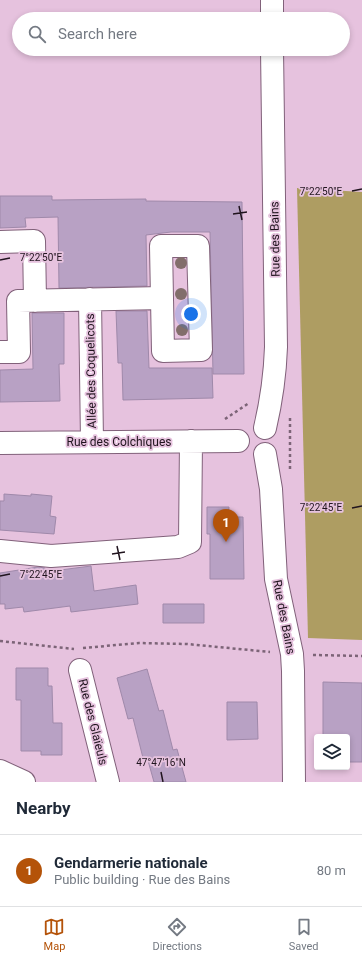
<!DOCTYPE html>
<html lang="en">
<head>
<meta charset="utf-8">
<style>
	:root { --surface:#fff; --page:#f6f6f7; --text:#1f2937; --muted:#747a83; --line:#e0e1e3; --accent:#b45309 }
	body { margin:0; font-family:Roboto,sans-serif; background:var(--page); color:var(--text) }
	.controls { position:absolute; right:12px; bottom:12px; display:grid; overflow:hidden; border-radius:4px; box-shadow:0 2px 6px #0003 }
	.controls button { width:36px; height:36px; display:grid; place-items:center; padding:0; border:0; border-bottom:1px solid var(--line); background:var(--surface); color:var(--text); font:20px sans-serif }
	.you { position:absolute; left:191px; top:314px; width:14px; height:14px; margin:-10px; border:3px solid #fff; border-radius:50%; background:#1a73e8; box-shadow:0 0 0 6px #1a73e833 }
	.badge { display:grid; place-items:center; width:26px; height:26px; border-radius:50%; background:var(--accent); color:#fff; font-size:13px; font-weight:700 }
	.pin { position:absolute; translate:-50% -33px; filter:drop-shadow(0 1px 2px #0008) }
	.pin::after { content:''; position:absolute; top:21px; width:14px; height:12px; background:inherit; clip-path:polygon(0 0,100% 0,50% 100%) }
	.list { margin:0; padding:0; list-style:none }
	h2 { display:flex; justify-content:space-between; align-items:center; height:52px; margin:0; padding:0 16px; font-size:17px }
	h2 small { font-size:13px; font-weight:400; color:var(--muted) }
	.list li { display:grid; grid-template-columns:26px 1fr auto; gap:12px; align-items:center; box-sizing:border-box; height:72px; padding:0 16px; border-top:1px solid var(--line) }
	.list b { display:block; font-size:15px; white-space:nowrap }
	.list p { margin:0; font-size:13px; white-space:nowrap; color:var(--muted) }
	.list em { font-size:13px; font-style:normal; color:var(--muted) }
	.icon { flex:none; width:22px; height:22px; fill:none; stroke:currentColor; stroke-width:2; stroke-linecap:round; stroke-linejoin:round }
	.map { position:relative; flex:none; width:362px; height:782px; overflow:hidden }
	.search { position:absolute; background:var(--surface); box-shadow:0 2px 6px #0003; left:12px; right:12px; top:12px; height:44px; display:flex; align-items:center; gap:10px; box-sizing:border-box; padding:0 14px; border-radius:22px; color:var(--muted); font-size:15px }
	.sheet { height:124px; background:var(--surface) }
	nav { display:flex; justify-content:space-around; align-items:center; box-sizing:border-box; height:56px; border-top:1px solid var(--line); background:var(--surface); font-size:11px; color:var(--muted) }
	nav a { display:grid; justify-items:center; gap:2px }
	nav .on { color:var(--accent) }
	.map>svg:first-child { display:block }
</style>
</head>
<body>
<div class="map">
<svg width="362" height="782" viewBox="0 0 362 782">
	<rect width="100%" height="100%" fill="#e6c2de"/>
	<path fill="#ae9d62" d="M297,188l65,4v448l-54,-2z"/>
	<path fill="#b8a1c4" stroke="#9f89aa" d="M0,196h52v4l94,-1v2l96,1 2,172h-31l-3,-142h-39l-25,3 1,51 -88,2 -1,-71 -33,1 1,9 -26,1z
		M116,311h31l2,57h63l1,30 -90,2 -1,-37h-4z
		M32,313h32v51h-5l1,37 -60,1v-32l33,-1z
		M4,494l27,2v-2l21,2 -2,20 6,1 -2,17 -54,-4v-29h4z
		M207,507h22l-1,10h15l1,62h-34v-45h-3z
		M91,566l3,25 42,-6 2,19 -67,8 -1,-6 -46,6 -1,-5 -18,2v-5h-5v-31l38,-6 7,1v4z
		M163,604h41v19h-41z
		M16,668h32v18h4l1,37h9v32h-21v-4h-20v-51h-5z
		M147,669l12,42 4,-1 10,40 4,-1 9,33h-32l-7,-25 -4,1 -10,-40 -5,1 -11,-41z
		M323,682l39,1v79h-15v-25h-24z
		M227,702h30l1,37 -31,1z"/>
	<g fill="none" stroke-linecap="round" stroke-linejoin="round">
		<defs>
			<path id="minor" d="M272,0v19
				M0,242l34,-1 1,60
				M161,246h37l3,104 -38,1z
				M90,299l2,143
				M0,352h19l-1,-51 144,-3
				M265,428c7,-30 10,-51 11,-81l-4,-298
				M0,443l238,-2
				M265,454l6,35 5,90 16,75 1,17 1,111
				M0,551l51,5 127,-9 12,-5 1,-101
				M80,670l28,112
				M0,771l24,11"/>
		</defs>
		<use href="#minor" stroke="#81617a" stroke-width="24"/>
		<path stroke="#7c6477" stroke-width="2.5" stroke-dasharray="3 3" stroke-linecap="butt" d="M290,418v51
			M225,419l24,-16
			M0,641l74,8
			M83,648l56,-5 48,1 83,8
			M313,655l49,1"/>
		<use href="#minor" stroke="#fff" stroke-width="22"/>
	</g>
	<g fill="#826e6b">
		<circle cx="181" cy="263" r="6"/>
		<circle cx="181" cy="294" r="6"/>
		<circle cx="182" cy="330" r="6"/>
	</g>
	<path fill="none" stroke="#20141e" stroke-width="1.5" d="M352,191l10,-2M239,206l3,14M233,214l14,-2M0,260l10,-2M352,508l10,-2M117,546l3,14M112,554l13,-2M0,576l10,-2M161,772l2,10"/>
	<g text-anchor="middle" stroke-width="3.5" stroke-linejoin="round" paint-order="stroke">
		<g font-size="12" fill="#20141e" stroke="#e6c2de">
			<text transform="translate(275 239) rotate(-91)" y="4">Rue des Bains</text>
			<text transform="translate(91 371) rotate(-91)" y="4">Allée des Coquelicots</text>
			<text x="119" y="446">Rue des Colchiques</text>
			<text transform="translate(284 617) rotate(79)" y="4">Rue des Bains</text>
			<text transform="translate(93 722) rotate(76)" y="4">Rue des Glaïeuls</text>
		</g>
	</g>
	<g font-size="10" text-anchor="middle" fill="#20141e" stroke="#e6c2de" stroke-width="3.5" stroke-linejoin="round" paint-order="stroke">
		<text x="321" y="195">7°22'50"E</text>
		<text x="41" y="261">7°22'50"E</text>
		<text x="321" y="511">7°22'45"E</text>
		<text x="41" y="578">7°22'45"E</text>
		<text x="161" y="766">47°47'16"N</text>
	</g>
</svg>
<div class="controls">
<button><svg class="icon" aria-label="layers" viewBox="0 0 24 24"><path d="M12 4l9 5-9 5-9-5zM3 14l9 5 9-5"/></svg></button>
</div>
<div class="you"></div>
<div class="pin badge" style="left:226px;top:542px">1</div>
<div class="search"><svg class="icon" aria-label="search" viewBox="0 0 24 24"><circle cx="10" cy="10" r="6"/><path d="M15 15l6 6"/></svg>Search here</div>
</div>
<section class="sheet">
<h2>Nearby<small></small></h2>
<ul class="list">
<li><span class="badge">1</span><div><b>Gendarmerie nationale</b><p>Public building · Rue des Bains</p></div><em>80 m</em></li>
</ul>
</section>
<nav>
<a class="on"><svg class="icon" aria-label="map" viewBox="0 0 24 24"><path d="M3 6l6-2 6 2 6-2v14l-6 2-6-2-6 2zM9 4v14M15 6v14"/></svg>Map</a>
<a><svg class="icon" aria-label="directions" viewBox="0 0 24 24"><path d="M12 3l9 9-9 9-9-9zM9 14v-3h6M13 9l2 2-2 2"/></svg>Directions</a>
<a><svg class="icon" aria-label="saved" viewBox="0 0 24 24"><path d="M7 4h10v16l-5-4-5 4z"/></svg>Saved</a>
</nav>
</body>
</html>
